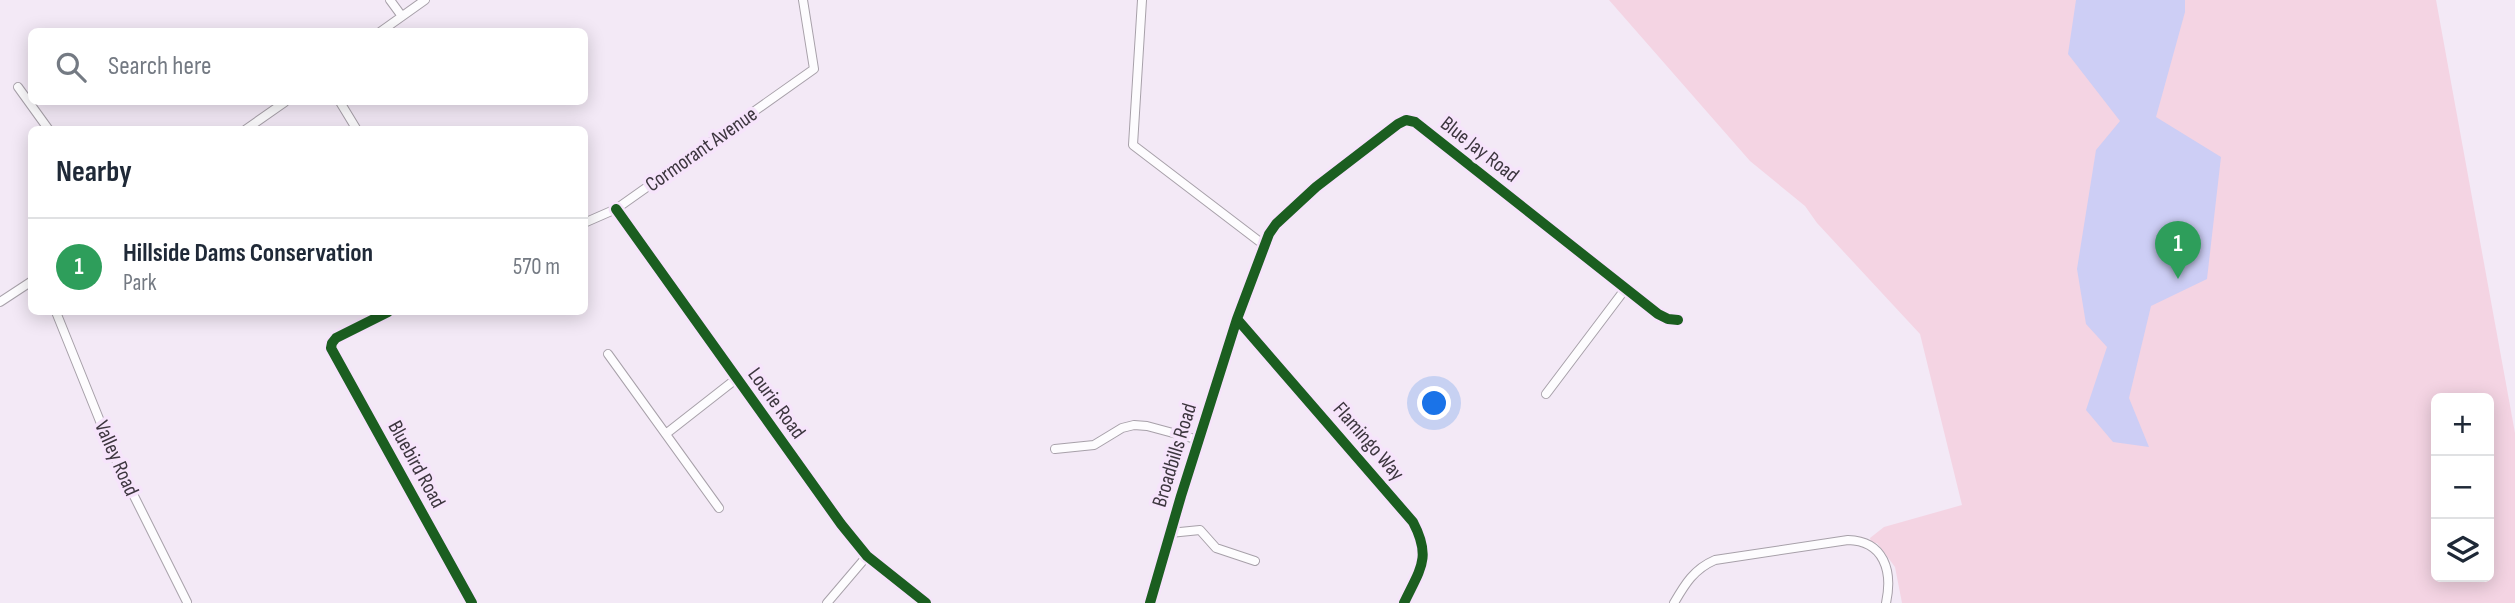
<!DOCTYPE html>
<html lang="en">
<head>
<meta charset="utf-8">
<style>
	:root { --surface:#fff; --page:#f2f2f3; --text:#1f2937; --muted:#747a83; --line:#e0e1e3; --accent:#7d757f }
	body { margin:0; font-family:"Sofia Sans Condensed",sans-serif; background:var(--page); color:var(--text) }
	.controls { position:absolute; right:21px; bottom:21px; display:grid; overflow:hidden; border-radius:10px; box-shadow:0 4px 18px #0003 }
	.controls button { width:63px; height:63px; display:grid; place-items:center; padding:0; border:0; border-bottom:2px solid var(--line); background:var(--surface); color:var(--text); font:35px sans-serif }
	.you { position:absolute; left:1435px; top:404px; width:24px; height:24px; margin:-18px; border:5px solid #fff; border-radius:50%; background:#1a73e8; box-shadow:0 0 0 10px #1a73e833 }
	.badge { display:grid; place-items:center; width:46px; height:46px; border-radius:50%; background:var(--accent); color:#fff; font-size:23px; font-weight:700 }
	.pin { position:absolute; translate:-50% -58px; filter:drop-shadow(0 2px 4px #0008) }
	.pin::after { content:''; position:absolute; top:37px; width:24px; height:21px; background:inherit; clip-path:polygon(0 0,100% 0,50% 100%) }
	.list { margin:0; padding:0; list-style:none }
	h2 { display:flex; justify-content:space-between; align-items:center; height:91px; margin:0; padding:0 28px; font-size:30px }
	h2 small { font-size:23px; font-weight:400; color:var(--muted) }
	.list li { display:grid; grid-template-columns:46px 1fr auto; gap:21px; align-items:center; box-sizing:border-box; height:98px; padding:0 28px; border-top:2px solid var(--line) }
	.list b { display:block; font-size:26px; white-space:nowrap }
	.list p { margin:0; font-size:23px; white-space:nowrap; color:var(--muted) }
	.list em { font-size:23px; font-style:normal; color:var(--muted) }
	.icon { flex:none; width:38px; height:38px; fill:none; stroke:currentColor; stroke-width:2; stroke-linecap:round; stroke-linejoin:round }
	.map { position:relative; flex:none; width:2515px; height:603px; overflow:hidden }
	.search { position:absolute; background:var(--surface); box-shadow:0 4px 18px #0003; left:28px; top:28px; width:560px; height:77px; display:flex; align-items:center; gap:18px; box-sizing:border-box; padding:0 24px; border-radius:10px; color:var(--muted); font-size:26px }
	.panel { position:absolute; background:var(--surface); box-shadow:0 4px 18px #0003; left:28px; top:126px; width:560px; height:189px; border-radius:10px }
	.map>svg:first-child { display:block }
</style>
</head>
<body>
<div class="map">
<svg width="2515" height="603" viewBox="0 0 2515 603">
	<rect width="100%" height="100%" fill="#f3e9f6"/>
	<path fill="#f4d4e3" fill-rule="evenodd" d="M1609,0h827l79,433v170h-613l-7,-36 -18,-24h-6l-1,-5 14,-11 78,-22 -42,-171 -103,-111 -12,-17 -55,-45zM2436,398h53v179h-53z"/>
	<path fill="#cdcef5" d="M2076,0h109v12l-29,105 65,40 -14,122 -56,27 -22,92 20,49 -36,-5 -27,-32 21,-63 -21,-23 -9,-55 19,-119 24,-29 -52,-67z"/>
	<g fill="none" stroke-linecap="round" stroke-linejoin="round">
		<defs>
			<path id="minor" d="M390,0l11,15
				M1142,0l-9,145 131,100
				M380,32l45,-32
				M18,87l31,43
				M340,102l17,28
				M245,130l40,-28
				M616,209l225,315 26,32 59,47
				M584,223l32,-14 198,-140 -11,-69
				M0,302l32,-21
				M56,312l58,144 73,146
				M388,312l-52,26 -4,5 -1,5 141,255
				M1237,319l176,203c19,36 7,47 -9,81
				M608,354l111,154
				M1546,394l80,-106
				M667,433l69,-54
				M1055,449l39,-4 28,-17 12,-3 13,1 52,14
				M1170,533l30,-3 16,18 39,13
				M827,603l40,-47
				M1150,603l31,-107 56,-177 32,-85 7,-10 40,-37 82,-63 8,-4 9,2 243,192 10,5 10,1
				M1674,603c11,-19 20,-34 41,-43l133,-20c36,1 45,31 38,63"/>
		</defs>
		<use href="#minor" stroke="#a7a0a9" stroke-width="10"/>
		<use href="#minor" stroke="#fdfcfe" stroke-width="8"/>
		<defs>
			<path id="cycleway" d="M616,209l225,315 26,32 59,47
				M388,312l-52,26 -4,5 -1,5 141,255
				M1237,319l176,203c19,36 7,47 -9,81
				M1150,603l31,-107 56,-177 32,-85 7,-10 40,-37 82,-63 8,-4 9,2 243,192 10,5 10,1"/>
		</defs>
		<use href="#cycleway" stroke="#f6e4fb" stroke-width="15"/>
		<use href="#cycleway" stroke="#1b5e20" stroke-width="10"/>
	</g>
	<g text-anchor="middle" stroke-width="7" stroke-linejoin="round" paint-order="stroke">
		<g font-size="21" fill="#3d363f" stroke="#f6e4fb">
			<text transform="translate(701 149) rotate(-35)" y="7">Cormorant Avenue</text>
			<text transform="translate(1480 149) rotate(38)" y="7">Blue Jay Road</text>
			<text transform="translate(777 403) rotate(54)" y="7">Lourie Road</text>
			<text transform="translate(1369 441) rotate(49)" y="7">Flamingo Way</text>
			<text transform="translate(1174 455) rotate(-73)" y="7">Broadbills Road</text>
			<text transform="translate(117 458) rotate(66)" y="7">Valley Road</text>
			<text transform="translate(417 464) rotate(61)" y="7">Bluebird Road</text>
		</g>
	</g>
</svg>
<div class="controls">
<button>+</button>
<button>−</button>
<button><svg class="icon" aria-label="layers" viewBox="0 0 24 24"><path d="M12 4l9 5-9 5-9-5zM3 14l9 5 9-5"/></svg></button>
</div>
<div class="you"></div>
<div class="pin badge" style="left:2178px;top:279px;background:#2e9e5b">1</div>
<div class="search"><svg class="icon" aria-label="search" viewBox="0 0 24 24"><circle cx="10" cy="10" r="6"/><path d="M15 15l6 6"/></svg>Search here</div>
<section class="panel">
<h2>Nearby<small></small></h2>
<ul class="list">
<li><span class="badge" style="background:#2e9e5b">1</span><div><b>Hillside Dams Conservation</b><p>Park</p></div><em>570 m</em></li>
</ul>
</section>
</div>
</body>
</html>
